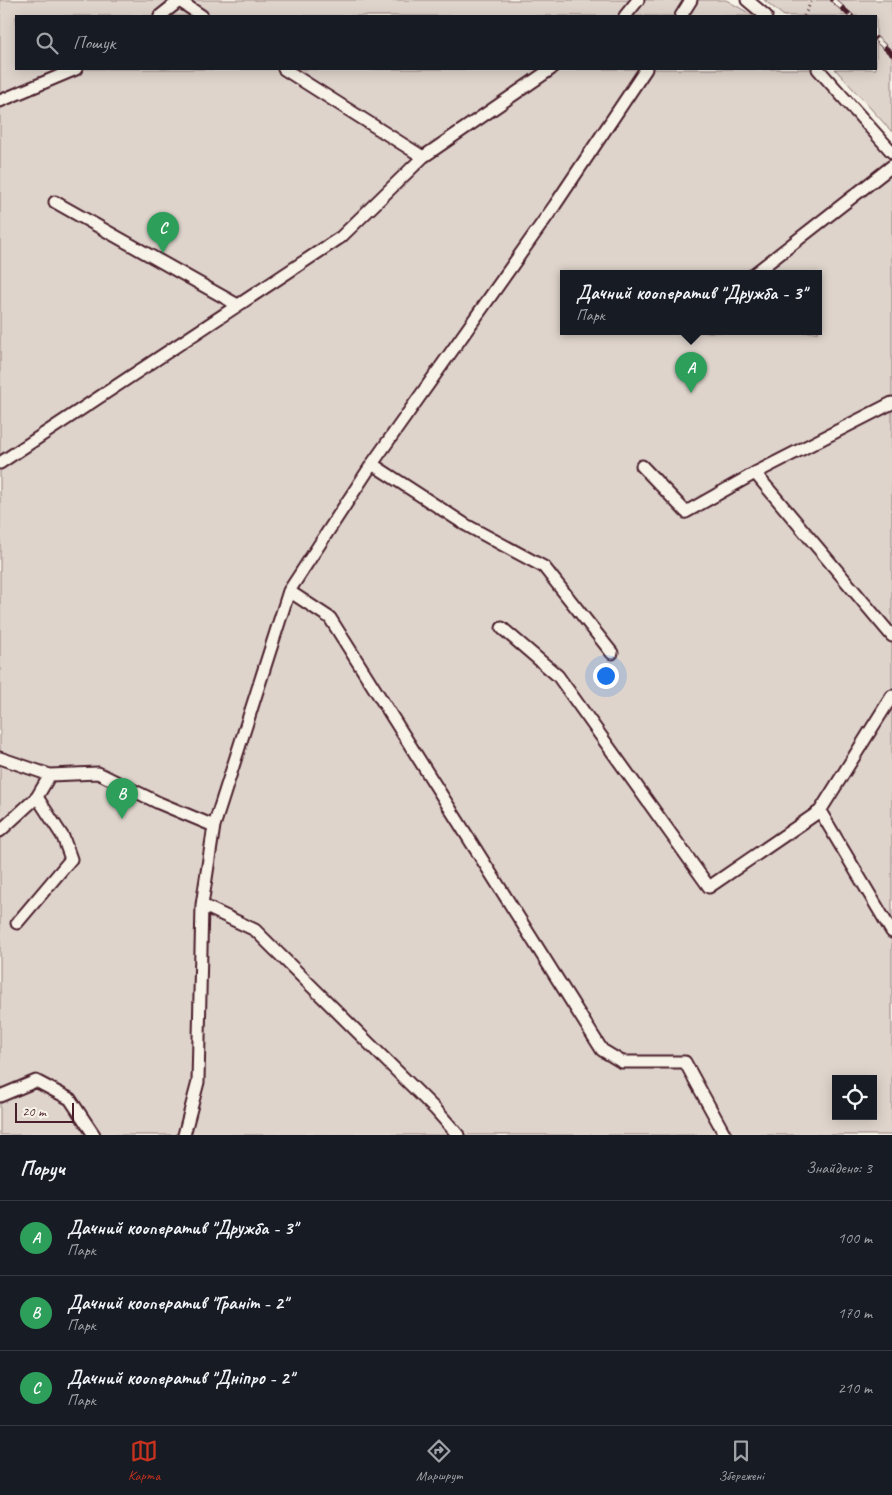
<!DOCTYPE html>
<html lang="uk">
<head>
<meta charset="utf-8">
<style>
	:root { --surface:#171b24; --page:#242831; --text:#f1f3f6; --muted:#9ea1a6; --line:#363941; --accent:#c8321e }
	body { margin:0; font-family:Caveat,sans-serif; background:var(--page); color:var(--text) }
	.controls { position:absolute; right:15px; bottom:15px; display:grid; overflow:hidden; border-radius:0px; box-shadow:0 2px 12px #0003 }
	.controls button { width:45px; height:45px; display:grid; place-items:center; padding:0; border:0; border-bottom:1px solid var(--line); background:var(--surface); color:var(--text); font:25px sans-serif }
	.scale { position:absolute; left:15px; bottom:12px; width:59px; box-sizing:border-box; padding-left:5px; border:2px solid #4a1f2b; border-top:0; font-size:14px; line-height:18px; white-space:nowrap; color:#4a1f2b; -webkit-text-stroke:4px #f7f3e8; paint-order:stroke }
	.you { position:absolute; left:605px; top:675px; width:18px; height:18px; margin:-12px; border:4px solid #fff; border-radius:50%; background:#1a73e8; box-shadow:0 0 0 8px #1a73e833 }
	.badge { display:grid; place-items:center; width:32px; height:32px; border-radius:50%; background:var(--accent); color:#fff; font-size:16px; font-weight:700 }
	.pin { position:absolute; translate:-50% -41px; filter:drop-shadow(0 1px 2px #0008) }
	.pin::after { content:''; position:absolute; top:26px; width:18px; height:15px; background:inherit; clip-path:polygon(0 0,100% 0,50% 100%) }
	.popup { position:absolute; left:560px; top:270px; width:262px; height:65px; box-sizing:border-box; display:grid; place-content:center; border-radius:0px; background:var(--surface); filter:drop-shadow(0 1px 4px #0005); font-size:16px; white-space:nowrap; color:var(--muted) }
	.popup b { font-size:19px; color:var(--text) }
	.popup::after { content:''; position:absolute; left:50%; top:100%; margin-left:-10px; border:10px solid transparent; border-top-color:var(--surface) }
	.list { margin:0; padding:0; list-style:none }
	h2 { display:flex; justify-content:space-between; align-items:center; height:65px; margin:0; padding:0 20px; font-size:21px }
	h2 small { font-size:16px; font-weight:400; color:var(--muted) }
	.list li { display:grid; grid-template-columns:32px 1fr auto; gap:15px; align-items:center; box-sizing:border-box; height:75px; padding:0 20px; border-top:1px solid var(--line) }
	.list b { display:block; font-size:19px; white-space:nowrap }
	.list p { margin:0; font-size:16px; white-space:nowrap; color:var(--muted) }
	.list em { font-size:16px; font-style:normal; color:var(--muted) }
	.icon { flex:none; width:28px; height:28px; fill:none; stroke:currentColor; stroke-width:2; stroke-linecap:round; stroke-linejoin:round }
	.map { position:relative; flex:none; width:892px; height:1135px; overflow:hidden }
	.search { position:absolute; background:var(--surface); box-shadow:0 2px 12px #0003; left:15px; right:15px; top:15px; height:55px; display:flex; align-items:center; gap:12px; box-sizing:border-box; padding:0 18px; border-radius:0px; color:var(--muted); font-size:19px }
	.sheet { height:290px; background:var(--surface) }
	nav { display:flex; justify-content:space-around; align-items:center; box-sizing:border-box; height:70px; border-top:1px solid var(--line); background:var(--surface); font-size:14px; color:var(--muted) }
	nav a { display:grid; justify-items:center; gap:2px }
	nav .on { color:var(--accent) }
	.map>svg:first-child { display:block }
</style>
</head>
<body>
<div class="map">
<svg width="892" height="1135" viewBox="0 0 892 1135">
	<rect width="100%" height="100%" fill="#f7f3e8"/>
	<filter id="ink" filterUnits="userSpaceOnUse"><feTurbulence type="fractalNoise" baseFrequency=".02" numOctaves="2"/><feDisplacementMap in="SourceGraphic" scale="10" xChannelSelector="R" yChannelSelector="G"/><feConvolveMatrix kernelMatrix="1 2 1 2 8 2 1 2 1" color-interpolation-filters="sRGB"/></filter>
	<g filter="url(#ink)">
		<path fill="#ded4cc" stroke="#947a7c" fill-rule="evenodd" d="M0,0h726l28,16h-738v53h802l74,83v983h-892zM564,274h254v58h-254zM836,1079h37v37h-37z
			M764,0h128v132l-57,-63h41v-53h-92z"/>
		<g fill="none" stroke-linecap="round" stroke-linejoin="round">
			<defs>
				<path id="lane" d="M178,0l24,16
					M747,0l19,16
					M160,16l19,-15
					M625,16l13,-16
					M681,16l10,-16
					M284,69l139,88 128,-88
					M818,69l74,83
					M0,101l76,-32
					M55,202l181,102
					M754,274l138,-108
					M0,463l341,-226 82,-80
					M372,464l94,61 78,42 68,86
					M642,466l44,46 69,-39 137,-70
					M755,473l137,163
					M289,591l41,27 272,432 20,12h63l40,73
					M502,628l56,48 151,211 111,-76
					M892,696l-72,115 72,121
					M0,758l50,17 48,-2 61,30 55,23
					M0,831l37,-34 13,-22
					M202,905l53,25 181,180 22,25
					M17,923l54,-64 -8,-22 -26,-40
					M0,1096l36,-15 34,18 24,36
					M184,1135l14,-53 4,-177 12,-79 75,-235 83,-127 183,-259 91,-136"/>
			</defs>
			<use href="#lane" stroke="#4a1f2b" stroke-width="15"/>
			<path stroke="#4a1f2b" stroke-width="3" stroke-dasharray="1 4" stroke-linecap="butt" d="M804,16l8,-16"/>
			<use href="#lane" stroke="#f7f3e8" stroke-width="11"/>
			<defs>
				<path id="rail" d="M833,0l18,16
					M876,39l16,15"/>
			</defs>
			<use href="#rail" stroke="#4a1f2b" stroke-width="5.5"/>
			<use href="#rail" stroke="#f7f3e8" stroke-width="4" stroke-dasharray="11" stroke-linecap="butt"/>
		</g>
	</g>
</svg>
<div class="controls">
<button><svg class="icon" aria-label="locate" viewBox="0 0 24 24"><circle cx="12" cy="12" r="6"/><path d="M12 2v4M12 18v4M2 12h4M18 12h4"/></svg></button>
</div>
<div class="scale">20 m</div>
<div class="you"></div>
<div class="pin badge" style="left:691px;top:393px;background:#2e9e5b">A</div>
<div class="popup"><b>Дачний кооператив &quot;Дружба - 3&quot;</b>Парк</div>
<div class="pin badge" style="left:122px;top:819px;background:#2e9e5b">B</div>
<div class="pin badge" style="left:163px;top:253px;background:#2e9e5b">C</div>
<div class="search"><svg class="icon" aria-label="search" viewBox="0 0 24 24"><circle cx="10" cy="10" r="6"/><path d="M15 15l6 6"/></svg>Пошук</div>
</div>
<section class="sheet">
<h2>Поруч<small>Знайдено: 3</small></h2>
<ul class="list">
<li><span class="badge" style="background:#2e9e5b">A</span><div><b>Дачний кооператив &quot;Дружба - 3&quot;</b><p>Парк</p></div><em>100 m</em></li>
<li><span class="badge" style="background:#2e9e5b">B</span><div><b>Дачний кооператив &quot;Граніт - 2&quot;</b><p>Парк</p></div><em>170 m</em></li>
<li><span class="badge" style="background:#2e9e5b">C</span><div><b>Дачний кооператив &quot;Дніпро - 2&quot;</b><p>Парк</p></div><em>210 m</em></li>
</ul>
</section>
<nav>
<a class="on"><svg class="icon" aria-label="map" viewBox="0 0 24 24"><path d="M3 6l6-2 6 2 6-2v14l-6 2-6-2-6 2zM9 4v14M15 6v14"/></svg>Карта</a>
<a><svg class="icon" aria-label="directions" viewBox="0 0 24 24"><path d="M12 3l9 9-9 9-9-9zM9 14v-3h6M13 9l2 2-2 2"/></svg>Маршрут</a>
<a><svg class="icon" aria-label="saved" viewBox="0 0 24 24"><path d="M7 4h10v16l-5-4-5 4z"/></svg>Збережені</a>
</nav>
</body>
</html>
